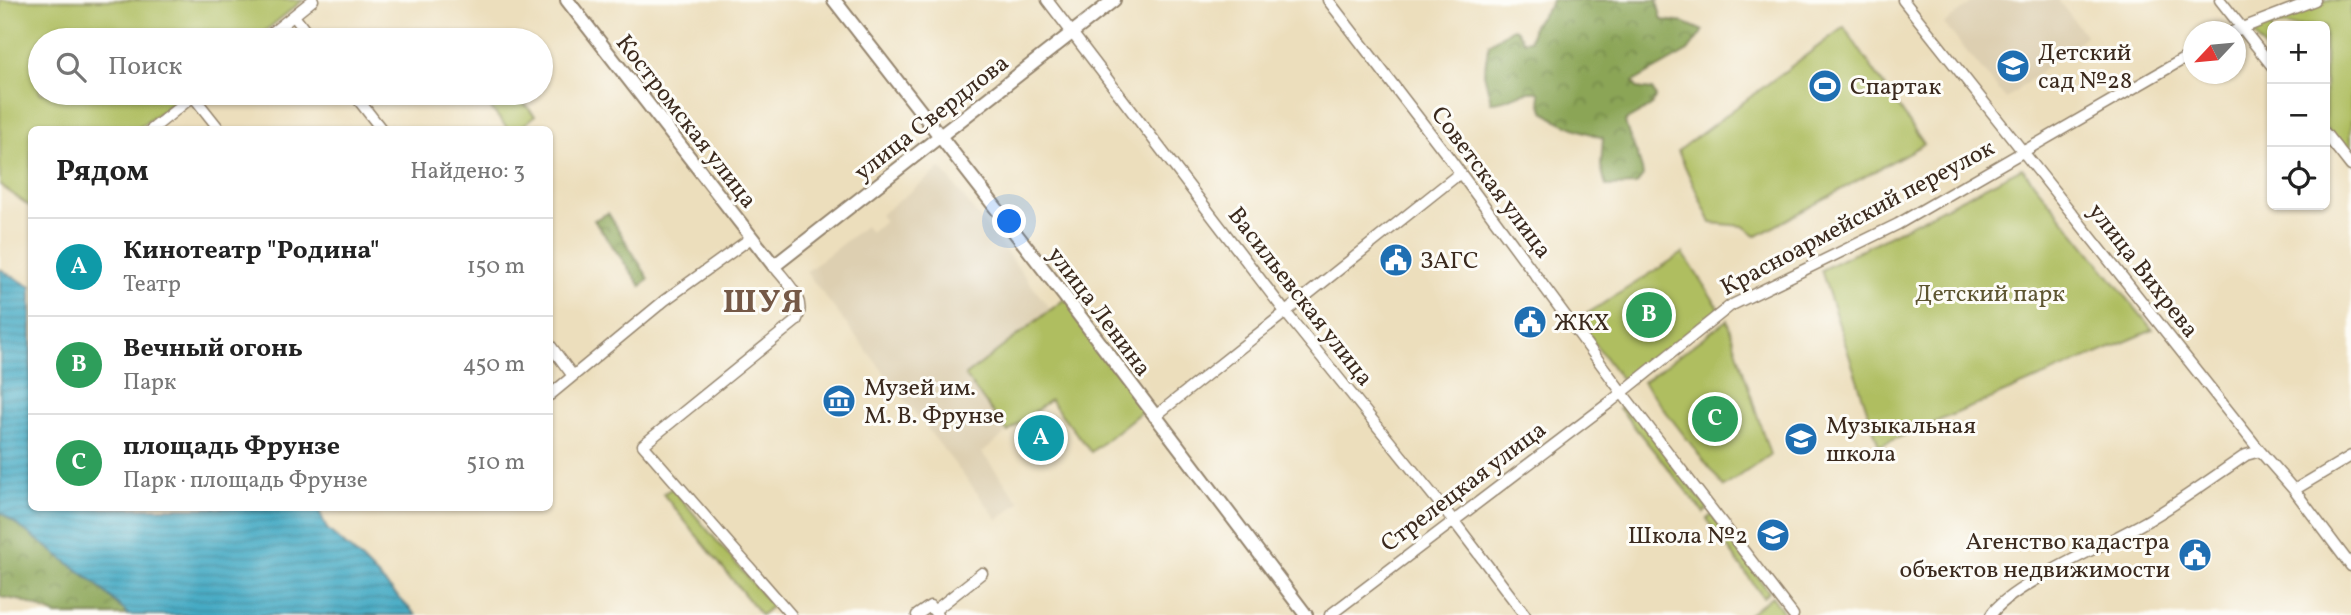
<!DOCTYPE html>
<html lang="ru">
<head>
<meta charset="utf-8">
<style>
	:root { --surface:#fff; --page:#f2f2f2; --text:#222; --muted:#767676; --line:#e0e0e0; --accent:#1f6fb2 }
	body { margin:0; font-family:Vollkorn,serif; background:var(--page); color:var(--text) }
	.controls { position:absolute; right:21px; top:21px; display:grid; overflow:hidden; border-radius:10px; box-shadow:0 2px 5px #0004 }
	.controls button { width:63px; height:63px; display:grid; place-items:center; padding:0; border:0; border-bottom:2px solid var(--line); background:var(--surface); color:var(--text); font:35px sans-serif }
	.compass { position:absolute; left:2183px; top:21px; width:63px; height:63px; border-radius:50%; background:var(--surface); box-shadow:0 2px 5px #0004; rotate:244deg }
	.you { position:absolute; left:1010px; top:222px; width:24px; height:24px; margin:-18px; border:5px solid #fff; border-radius:50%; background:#1a73e8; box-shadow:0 0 0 10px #1a73e833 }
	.badge { display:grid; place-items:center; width:46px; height:46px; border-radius:50%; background:var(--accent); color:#fff; font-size:23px; font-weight:700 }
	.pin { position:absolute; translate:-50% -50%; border:4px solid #fff; box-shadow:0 2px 7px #0006 }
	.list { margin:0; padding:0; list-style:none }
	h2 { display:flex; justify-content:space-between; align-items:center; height:91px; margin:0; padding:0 28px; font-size:30px }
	h2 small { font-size:23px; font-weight:400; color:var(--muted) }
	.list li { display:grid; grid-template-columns:46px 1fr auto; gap:21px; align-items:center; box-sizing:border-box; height:98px; padding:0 28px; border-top:2px solid var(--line) }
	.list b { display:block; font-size:26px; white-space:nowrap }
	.list p { margin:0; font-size:23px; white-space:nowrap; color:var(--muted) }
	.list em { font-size:23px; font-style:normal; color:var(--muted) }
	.icon { flex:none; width:38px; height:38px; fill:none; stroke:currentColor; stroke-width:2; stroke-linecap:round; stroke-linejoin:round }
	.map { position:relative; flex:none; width:2351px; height:615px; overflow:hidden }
	.search { position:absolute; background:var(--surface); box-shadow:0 2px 5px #0004; left:28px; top:28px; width:525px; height:77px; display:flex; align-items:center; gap:18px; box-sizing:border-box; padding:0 24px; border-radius:38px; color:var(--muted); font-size:26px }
	.panel { position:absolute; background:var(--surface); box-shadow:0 2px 5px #0004; left:28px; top:126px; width:525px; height:385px; border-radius:10px }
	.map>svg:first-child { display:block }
</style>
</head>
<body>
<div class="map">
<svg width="2351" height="615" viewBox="0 0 2351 615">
	<defs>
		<pattern id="forest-crowns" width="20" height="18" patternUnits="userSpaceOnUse" patternTransform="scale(1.75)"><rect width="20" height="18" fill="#8ba557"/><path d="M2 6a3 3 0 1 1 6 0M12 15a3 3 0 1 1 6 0" fill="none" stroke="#738747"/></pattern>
		<pattern id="water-rules" width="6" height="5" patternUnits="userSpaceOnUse" patternTransform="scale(1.75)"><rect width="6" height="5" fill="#45aac4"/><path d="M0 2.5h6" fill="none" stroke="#3b8b9f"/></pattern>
	</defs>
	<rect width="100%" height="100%" fill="#fdfcf7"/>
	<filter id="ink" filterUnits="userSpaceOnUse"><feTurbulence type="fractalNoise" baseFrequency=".0143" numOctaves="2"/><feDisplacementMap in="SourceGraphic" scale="14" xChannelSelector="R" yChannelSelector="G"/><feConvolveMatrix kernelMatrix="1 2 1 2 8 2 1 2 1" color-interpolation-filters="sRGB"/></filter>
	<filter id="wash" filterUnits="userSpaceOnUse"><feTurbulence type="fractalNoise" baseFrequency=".00686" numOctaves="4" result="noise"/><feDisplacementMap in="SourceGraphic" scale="28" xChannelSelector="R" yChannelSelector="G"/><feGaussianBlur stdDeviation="1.57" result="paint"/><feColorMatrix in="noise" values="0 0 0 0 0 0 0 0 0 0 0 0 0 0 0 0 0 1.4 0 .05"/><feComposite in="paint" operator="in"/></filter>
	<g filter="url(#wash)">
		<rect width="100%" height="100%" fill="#ecdebc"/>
		<path fill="#ddcfb1" d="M1975,0h83l28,36 -80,63 -62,-75z
			M941,168l110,142 -86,66 43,56 -26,21 38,49 -22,18 -192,-248 59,-46 6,6 14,-11 -5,-6z"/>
		<path fill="#afbe61" stroke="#757440" stroke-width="2" d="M0,0h303l-49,40h-214v53h147l-50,36 -105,1 -1,77 -31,-22z
			M2327,0h24v161l-26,-34v-101h-53v33l-24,-33z
			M1844,27l80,117 -167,92 -14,-10 -32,-3 -33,-72z
			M478,93h37l20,23 -16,13h-11z
			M2022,168l131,162 -274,116 -58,-176z
			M1683,253l37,57 -94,75 -49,-65z
			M1066,298l81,109 -56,45 -41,-52 -42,32 -43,-56z
			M1727,320l43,135 -46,32 -81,-105z
			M1627,404l81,105 -4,4 -85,-105z
			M672,488l100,118 -11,9 -98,-121z
			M1712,515l57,77 -6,5 -56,-78z
			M1772,596l13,19h-37z"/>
		<path fill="url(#forest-crowns)" stroke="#63683a" stroke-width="2" d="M1552,0h107l-2,2 5,18 23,3 18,8 -15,20 -55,31 4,6 15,2 4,6 -5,10 -26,15c3,20 16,34 18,55l-7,9 -30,1 -5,-20 2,-28c-16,-5 -44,-14 -57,-25 -6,-6 -6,-14 -7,-21 -22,-2 -29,10 -48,10l-7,-29 5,-29 23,-16 4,1 7,12 7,-1 3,-15 17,-19z
			M608,213l41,66 -8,7 -47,-66z
			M0,512l94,70 35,33h-73l-33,-14 -23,-4z"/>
		<path fill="url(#water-rules)" stroke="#406a71" stroke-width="2" d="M0,269l31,18 1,221h286l9,21 33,29 56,57h-287l-35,-33 -94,-70z"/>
	</g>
	<g filter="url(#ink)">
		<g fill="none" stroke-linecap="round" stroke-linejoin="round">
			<defs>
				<path id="minor" d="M1047,0l239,313 167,207 72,95
					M1328,0l122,159 176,239 167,217
					M1903,0l357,451 34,39 57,76
					M2220,0l52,66
					M294,16l18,24
					M2232,32l83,-32
					M263,40l50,-40
					M353,93l29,37
					M193,96l27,34
					M151,130l46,-37
					M2325,133l26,33
					M774,266c12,16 34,34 22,55l-153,124 148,170
					M550,345l23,31
					M550,395l115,-95 86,-62
					M1154,417l306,-244
					M2294,490l57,-34
					M934,611l48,-38
					M917,615l13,-9 7,9
					M1330,615l279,-212 121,-97 168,-82 296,-171
					M1991,615c18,-30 126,-75 161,-97 32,-19 63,-42 94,-63l14,-4"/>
				<path id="major" d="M567,0l207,266 340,-266
					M834,0l232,298 240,317"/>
			</defs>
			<use href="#minor" stroke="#94846d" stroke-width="13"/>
			<use href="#major" stroke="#94846d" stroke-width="16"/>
			<use href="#minor" stroke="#fff" stroke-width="10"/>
			<use href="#major" stroke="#fff" stroke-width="12"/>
		</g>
	</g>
	<defs>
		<symbol id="school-disc" viewBox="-11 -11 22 22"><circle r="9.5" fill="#1f6fb2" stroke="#fdfcf7"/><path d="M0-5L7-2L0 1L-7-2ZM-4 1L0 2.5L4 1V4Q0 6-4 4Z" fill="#fff"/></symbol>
		<symbol id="stadium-disc" viewBox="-11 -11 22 22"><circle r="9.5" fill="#1f6fb2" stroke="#fdfcf7"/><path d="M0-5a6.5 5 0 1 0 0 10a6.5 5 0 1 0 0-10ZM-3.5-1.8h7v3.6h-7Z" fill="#fff"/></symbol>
		<symbol id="civic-disc" viewBox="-11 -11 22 22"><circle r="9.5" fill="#1f6fb2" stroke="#fdfcf7"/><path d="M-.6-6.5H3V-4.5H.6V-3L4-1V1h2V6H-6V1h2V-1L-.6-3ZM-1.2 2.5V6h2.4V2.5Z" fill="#fff"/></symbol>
		<symbol id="museum-disc" viewBox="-11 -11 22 22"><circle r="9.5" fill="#1f6fb2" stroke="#fdfcf7"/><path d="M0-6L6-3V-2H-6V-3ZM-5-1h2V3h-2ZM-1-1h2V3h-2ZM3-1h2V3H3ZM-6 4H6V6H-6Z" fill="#fff"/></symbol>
	</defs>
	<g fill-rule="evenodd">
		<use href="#school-disc" x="1994" y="47" width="38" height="38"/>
		<use href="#stadium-disc" x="1806" y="67" width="38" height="38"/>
		<use href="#civic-disc" x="1377" y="241" width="38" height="38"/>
		<use href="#civic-disc" x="1511" y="303" width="38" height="38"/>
		<use href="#museum-disc" x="820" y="382" width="38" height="38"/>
		<use href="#school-disc" x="1782" y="420" width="38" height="38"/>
		<use href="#school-disc" x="1754" y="516" width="38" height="38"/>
		<use href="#civic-disc" x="2176" y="536" width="38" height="38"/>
	</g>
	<g text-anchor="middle" stroke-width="6" stroke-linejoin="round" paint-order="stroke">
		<g font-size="24" fill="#3b2a1e" stroke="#fdfcf7" text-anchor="start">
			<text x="2038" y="60">Детский<tspan x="2038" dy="28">сад №28</tspan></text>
			<text x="1850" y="94">Спартак</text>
			<text x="1420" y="268">ЗАГС</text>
			<text x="1554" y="330">ЖКХ</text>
			<text x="864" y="395">Музей им.<tspan x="864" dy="28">М. В. Фрунзе</tspan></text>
			<text x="1826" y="433">Музыкальная<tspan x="1826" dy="28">школа</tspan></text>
			<text x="1748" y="543" text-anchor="end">Школа №2</text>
			<text x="2170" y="549" text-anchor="end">Агенство кадастра<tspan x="2170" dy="28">объектов недвижимости</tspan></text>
		</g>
		<g font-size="24" fill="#3b2a1e" stroke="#fdfcf7">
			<text transform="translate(931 117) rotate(-38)" y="8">улица Свердлова</text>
			<text transform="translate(687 121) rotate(52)" y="8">Костромская улица</text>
			<text transform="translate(1492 182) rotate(53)" y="8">Советская улица</text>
			<text transform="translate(1857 217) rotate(-28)" y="8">Красноармейский переулок</text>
			<text transform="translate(2144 270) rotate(52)" y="8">улица Вихрева</text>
			<text transform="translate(1301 296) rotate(52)" y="8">Васильевская улица</text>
			<text transform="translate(1100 311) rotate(53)" y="8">улица Ленина</text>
			<text transform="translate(1463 486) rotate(-37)" y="8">Стрелецкая улица</text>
		</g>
		<g font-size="24" fill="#5e5632" stroke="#fdfcf7">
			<text x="1990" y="301">Детский парк</text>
		</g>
		<g font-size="32" font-weight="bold" letter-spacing="2" fill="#755947" stroke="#fdfcf7">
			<text x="764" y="312">ШУЯ</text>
		</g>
	</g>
</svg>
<div class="controls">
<button>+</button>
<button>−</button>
<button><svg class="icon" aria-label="locate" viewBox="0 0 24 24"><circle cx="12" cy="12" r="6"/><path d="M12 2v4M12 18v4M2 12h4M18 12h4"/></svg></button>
</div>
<svg class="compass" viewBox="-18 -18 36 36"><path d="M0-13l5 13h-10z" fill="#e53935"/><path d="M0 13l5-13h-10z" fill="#767676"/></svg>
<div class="you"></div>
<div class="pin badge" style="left:1041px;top:438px;background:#0f9aa8">A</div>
<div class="pin badge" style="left:1649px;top:315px;background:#2e9e5b">B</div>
<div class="pin badge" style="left:1715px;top:419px;background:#2e9e5b">C</div>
<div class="search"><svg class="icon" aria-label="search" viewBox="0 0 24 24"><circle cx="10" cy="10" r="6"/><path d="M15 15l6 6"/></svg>Поиск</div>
<section class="panel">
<h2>Рядом<small>Найдено: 3</small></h2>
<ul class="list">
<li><span class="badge" style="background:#0f9aa8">A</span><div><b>Кинотеатр &quot;Родина&quot;</b><p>Театр</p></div><em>150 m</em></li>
<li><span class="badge" style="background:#2e9e5b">B</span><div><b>Вечный огонь</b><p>Парк</p></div><em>450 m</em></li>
<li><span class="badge" style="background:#2e9e5b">C</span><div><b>площадь Фрунзе</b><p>Парк · площадь Фрунзе</p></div><em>510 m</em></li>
</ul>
</section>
</div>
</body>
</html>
